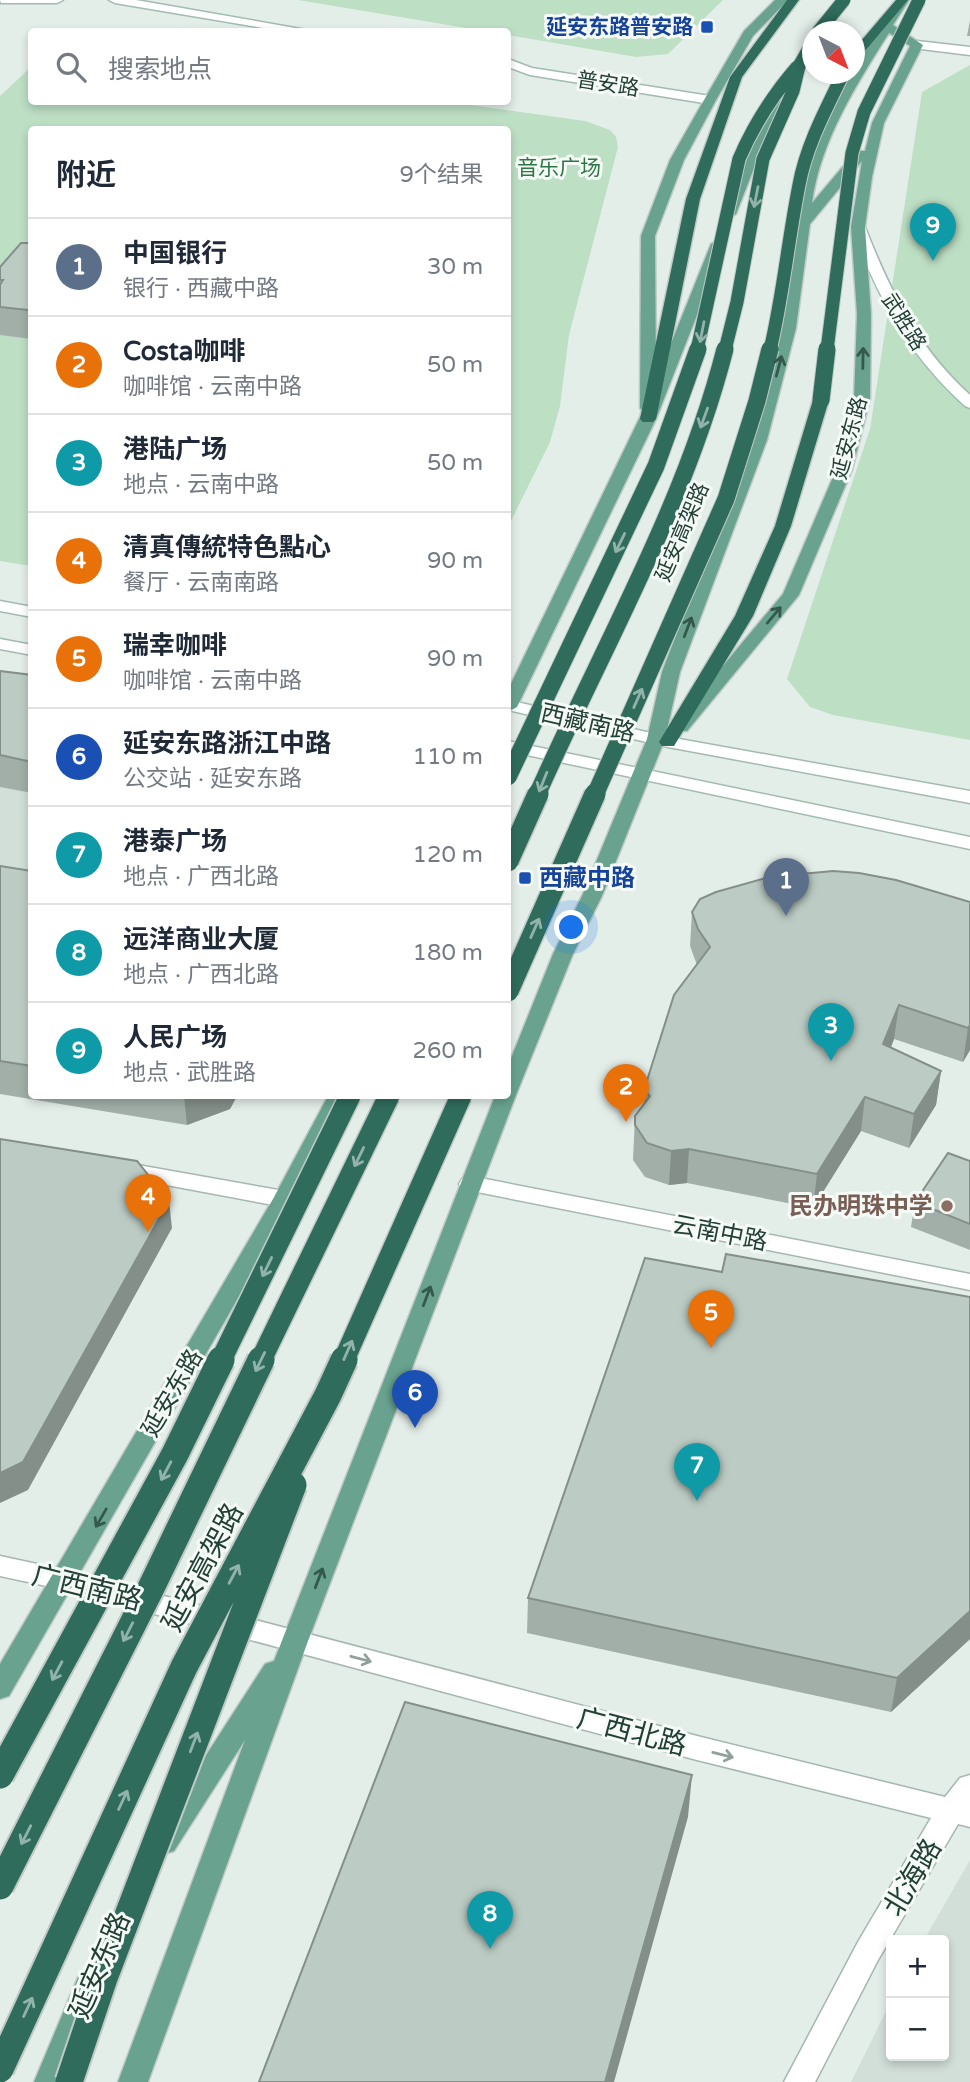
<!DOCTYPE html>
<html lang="zh">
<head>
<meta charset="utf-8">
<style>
	:root { --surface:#fff; --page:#f6f6f7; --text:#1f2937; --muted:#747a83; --line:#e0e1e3; --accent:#7e4c48 }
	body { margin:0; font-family:"Varela Round","Noto Sans SC",sans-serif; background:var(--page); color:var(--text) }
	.controls { position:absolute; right:21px; bottom:21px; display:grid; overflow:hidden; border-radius:7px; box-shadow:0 4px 10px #0003 }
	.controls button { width:63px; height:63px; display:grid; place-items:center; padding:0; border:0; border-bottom:2px solid var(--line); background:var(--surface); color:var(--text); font:35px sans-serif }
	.compass { position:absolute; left:802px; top:21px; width:63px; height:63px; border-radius:50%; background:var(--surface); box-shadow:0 4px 10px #0003; rotate:138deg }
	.you { position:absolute; left:572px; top:928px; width:24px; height:24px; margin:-18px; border:5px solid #fff; border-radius:50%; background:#1a73e8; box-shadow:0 0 0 10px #1a73e833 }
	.badge { display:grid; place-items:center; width:46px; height:46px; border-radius:50%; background:var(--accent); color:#fff; font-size:23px; font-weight:700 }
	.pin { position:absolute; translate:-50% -58px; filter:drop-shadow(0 2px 4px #0008) }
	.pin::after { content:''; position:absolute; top:37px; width:24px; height:21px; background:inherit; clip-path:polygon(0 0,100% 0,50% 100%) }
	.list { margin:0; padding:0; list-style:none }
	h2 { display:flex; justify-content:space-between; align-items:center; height:91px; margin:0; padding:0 28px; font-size:30px }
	h2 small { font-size:23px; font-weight:400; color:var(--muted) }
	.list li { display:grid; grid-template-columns:46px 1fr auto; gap:21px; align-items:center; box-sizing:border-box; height:98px; padding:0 28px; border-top:2px solid var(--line) }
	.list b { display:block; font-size:26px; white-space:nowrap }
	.list p { margin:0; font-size:23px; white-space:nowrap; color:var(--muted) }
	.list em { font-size:23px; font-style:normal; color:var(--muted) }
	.icon { flex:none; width:38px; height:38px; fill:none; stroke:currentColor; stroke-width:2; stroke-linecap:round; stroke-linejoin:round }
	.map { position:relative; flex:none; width:970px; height:2082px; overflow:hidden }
	.search { position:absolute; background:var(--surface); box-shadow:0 4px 10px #0003; left:28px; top:28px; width:483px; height:77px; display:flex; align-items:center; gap:18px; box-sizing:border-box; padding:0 24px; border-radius:7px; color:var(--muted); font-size:26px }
	.panel { position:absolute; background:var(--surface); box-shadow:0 4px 10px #0003; left:28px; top:126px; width:483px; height:973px; border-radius:7px }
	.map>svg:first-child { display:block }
</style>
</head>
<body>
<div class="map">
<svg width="970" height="2082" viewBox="0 0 970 2082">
	<rect width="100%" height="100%" fill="#e4eee9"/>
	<path fill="#d2ded8" d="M0,703l31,4v197l-31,-5z
		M970,1860v222h-119l40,-81v55h53v-116h-20z"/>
	<path fill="#bddfc4" d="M298,0h425l-55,54 -32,3 -128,-22v-3l-24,-1z
		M970,65v675l-137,-25 -23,-8 -23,-28 83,-250 52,-337z
		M31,67l1,35h417l136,19 25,9 6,7 2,10 -49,188 -9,71 -10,36 -42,85v-397h-476l-1,436 -31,-5v-465z"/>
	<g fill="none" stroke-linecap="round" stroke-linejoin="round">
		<defs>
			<path id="street" d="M917,41l53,6v8l-57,-7 -2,-3z
				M121,1162l163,29 8,2 3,6 -3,6 -8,2 -171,-32 -3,-5 3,-5z
				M470,1176l500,98v16l-508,-101 -3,-5 3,-5z
				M0,1556l65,14 632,166 248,61 15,-19 10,-3v52l-12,-3 -80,136 -63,122h-31l74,-140 73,-124 -234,-58 -632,-170 -65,-14z"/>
			<path id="secondary" d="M0,0h63l-6,3h-56z
				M109,0h27l182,32h-31l-172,-29z
				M508,59l24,9 178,28 6,4 -6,4 -180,-29 -22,-8z
				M858,223l7,4c25,64 53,121 105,168v13l-5,-2c-58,-53 -86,-107 -114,-179z
				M0,601l32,6v10l-32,-6z
				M0,639l32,6v10l-32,-6z
				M508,700l160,37 302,54v12l-302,-56 -160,-37z
				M508,741l462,96v12l-462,-98z"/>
			<path id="primary" d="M775,0h13l-35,36 -37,64 -32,60 -29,76 1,145 55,-137 7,-4 7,4 -69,175 -139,288 -9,5v-22l135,-279 -3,-3 1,-172 29,-76 34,-60 40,-69z
				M897,0h12l-16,25 30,20 -39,78 -12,54 -7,50 6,87 -1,85 -18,71 -53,125 -112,136h-12l-3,-4 3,-4 108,-129 53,-124 18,-71 3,-85 -6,-87 11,-66 -52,63 -14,104 -29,112 -87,232 -15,67 -63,157 -29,58 -57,141 -208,546 -160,441h-30l127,-342 -71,111 -10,3 -10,-3 -4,-9 115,-178 9,-3 221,-565h13v-30l45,-112 29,-58 65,-157 15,-67 89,-232 31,-112 19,-143 13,-36 31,-66 6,-9h4v-6zM889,33l21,13 -38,77 -7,28h-9l-44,52c8,-61 44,-118 77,-170z
				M784,98l6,4 -34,61 -20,51 -7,4 -5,-1 -2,-3 20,-51 36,-61z
				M328,1096h22l-55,103 -286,497 -9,3v-35l273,-465z
				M89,1971l10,4 5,10 -40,97h-30l45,-107z"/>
			<path id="highway" d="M787,0h12l-57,77 -42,122 -44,220 -3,3h-10l-3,-3 46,-220 44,-122z
				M896,0h12l-49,58h-4v-10z
				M821,395l8,5 -38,126 -38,90 -79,130h-12l-3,-4 76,-126 40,-90 38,-126z"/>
		</defs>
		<use href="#street" stroke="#a6b6b0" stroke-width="3"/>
		<use href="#secondary" stroke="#a2bab0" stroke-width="3"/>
		<use href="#primary" stroke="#c1cac7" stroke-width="3"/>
		<use href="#highway" stroke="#c1cac7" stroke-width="3"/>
		<use href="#street" fill="#fff" fill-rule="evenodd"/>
		<use href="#secondary" fill="#fff" fill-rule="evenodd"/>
		<use href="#primary" fill="#69a390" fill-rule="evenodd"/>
		<use href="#highway" fill="#2f6c5b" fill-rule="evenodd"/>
		<defs>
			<path id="highway-bridge-far3" d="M818,32l26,-32
				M697,350l42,-191c15,-35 33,-63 58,-92
				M725,350l12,-48 26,-143 30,-68 6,-25 14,-24
				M770,350c13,-54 18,-110 29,-165 7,-39 27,-76 44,-111
				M827,350l25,-197 12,-41 55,-112"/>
			<path id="highway-bridge-far2" d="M821,400l6,-51
				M508,777l148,-311 42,-117
				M537,795c65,-147 148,-289 188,-446
				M595,795l131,-296 31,-98 13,-52"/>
			<path id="highway-bridge-far1" d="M508,861l30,-67
				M508,991l87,-197
				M220,1362l130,-266
				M260,1362l129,-266
				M343,1362l118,-266"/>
			<path id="highway-bridge" d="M0,1775l175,-321 46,-94
				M0,1886l150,-296 111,-230
				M0,2069l184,-402 144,-272 16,-35
				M69,2082l35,-104 189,-493"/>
		</defs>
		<use href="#highway-bridge-far3" stroke="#c1cac7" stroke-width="15" stroke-linecap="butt"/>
		<use href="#highway-bridge-far2" stroke="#c1cac7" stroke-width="19" stroke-linecap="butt"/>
		<use href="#highway-bridge-far1" stroke="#c1cac7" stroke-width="24" stroke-linecap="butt"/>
		<use href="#highway-bridge" stroke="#c1cac7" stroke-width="31" stroke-linecap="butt"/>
		<use href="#highway-bridge-far3" stroke="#2f6c5b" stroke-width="13"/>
		<use href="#highway-bridge-far2" stroke="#2f6c5b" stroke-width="17"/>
		<use href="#highway-bridge-far1" stroke="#2f6c5b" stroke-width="21"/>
		<use href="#highway-bridge" stroke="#2f6c5b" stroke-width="27"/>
	</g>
	<path fill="#a2afa9" d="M970,20v16h-3z
		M32,243v96l-32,-4v-68z
		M0,671l32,4v118l-32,-6z
		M0,866l32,5v225h205l-7,13 -43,16 -187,-31z
		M970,902v148l-7,12 -69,-23 -3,9 50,23 -5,34 -27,43 -48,-17 -48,77 -126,-25 -18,2 -24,-8 -12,-17 2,-44 9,-12v-14l53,-125 -7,-19 2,-34z
		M970,1161v89l-59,-23 4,-25z
		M722,1272l248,25v342l-79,73 -364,-79 1,-35z"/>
	<path fill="#848f89" d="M32,307v29l-4,-26z
		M899,1005l-5,34 -16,39 5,-34z
		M970,1025v25l-7,12 5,-34z
		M941,1071l-5,34 -27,43 5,-34z
		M184,1096h53l-7,13 -43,16z
		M865,1097l-4,34 -48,77 4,-34z
		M689,1149l-2,34 -18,2 2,-34z
		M169,1201l3,27 -144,262 -28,13v-30z
		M970,1611v28l-79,73 6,-34z
		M692,1775l-4,42 -74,265h-9z"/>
	<path fill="#bcccc4" stroke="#848f89" stroke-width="2" d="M21,243h11v64l-4,3 -28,-3v-22l3,-5h-3v-13z
		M0,671l32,4v87l-32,-7z
		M0,866l32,5v195l-32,-5z
		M833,871l26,2 37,7 74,22v123l-2,3 -69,-23 -16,39 58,27 -27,43 -49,-17 -48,77 -128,-25 -18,2 -24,-8 -12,-18v-9l15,-20 -6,-6 30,-95 36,-48 -12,-18 -6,-17 8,-13 16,-7 53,-15z
		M0,1139l137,22 32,40 -146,261 -23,11z
		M948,1153l22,8v63l-55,-22z
		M726,1254l244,43v314l-73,67 -369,-80 117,-340 77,14z
		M405,1702l287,73 -87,307h-346z"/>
	<defs><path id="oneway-shaft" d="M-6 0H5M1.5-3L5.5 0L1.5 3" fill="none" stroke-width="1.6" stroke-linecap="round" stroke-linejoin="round" transform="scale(1.75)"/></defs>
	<g stroke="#92b3a9">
		<use href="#oneway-shaft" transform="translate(756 197) rotate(101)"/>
		<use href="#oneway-shaft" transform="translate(702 332) rotate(101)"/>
		<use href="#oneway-shaft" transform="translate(704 418) rotate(110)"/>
		<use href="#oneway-shaft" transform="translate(620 543) rotate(116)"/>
		<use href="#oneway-shaft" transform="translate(638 698) rotate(-66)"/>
		<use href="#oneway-shaft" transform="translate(543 782) rotate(112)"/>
		<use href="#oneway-shaft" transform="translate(535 928) rotate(-66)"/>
		<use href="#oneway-shaft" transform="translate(359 1157) rotate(116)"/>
		<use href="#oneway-shaft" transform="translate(267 1267) rotate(116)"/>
		<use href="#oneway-shaft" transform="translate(348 1350) rotate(-66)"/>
		<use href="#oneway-shaft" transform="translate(260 1362) rotate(116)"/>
		<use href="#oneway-shaft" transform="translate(166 1471) rotate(118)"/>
		<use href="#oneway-shaft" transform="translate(234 1574) rotate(-62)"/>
		<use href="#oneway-shaft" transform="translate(128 1632) rotate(117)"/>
		<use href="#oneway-shaft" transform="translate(57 1671) rotate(118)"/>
		<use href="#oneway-shaft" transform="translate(194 1742) rotate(-69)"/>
		<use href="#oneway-shaft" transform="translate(123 1800) rotate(-65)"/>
		<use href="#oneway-shaft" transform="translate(26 1835) rotate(117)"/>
		<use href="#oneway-shaft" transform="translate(28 2007) rotate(-65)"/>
	</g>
	<g stroke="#34594c">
		<use href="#oneway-shaft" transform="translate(863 358) rotate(-89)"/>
		<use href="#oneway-shaft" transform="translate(779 366) rotate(-75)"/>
		<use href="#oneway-shaft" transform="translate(774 615) rotate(-50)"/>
		<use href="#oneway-shaft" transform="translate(688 627) rotate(-69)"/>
		<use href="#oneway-shaft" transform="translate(427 1296) rotate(-69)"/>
		<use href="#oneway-shaft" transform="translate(101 1518) rotate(120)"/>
		<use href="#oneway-shaft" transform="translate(319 1578) rotate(-69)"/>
	</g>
	<g stroke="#91a09a">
		<use href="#oneway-shaft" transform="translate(361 1659) rotate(15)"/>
		<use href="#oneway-shaft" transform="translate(723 1755) rotate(14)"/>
	</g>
	<g fill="#1a4fb4" stroke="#f5faf7" stroke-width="2.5">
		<rect x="700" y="20" width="14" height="14" rx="3.5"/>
		<rect x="518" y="871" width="14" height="14" rx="3.5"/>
	</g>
	<circle fill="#8d6e63" stroke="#f5faf7" stroke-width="2.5" cx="947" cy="1206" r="7"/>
	<g text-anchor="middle" stroke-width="6" stroke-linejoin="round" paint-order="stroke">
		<g font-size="21" font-weight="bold" fill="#164399" stroke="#f5faf7" text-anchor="end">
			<text x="693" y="34">延安东路普安路</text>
		</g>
		<g font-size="21" fill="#234036" stroke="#f5faf7">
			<text transform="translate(608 84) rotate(9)" y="7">普安路</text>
			<text transform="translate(904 322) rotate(58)" y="7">武胜路</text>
			<text transform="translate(849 438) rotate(-75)" y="7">延安东路</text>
			<text transform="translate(682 532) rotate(-67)" y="7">延安高架路</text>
		</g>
		<g font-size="21" fill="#2d7744" stroke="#f5faf7">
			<text x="559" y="175">音乐广场</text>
		</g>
		<g font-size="24" fill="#234036" stroke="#f5faf7">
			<text transform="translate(588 723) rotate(13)" y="8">西藏南路</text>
			<text transform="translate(720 1233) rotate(11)" y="8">云南中路</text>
			<text transform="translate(172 1393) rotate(-60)" y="8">延安东路</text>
		</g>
		<g font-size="24" font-weight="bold" fill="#164399" stroke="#f5faf7" text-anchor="start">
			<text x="539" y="886">西藏中路</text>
		</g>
		<g font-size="24" font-weight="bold" fill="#785e54" stroke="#f5faf7" text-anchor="end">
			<text x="933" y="1214">民办明珠中学</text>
		</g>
		<g font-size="28" fill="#234036" stroke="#f5faf7">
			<text transform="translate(202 1567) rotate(-62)" y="10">延安高架路</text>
			<text transform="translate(87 1587) rotate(14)" y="10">广西南路</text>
			<text transform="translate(632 1731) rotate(15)" y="10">广西北路</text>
			<text transform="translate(912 1877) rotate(-59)" y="10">北海路</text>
			<text transform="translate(99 1965) rotate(-67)" y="10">延安东路</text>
		</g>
	</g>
</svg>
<div class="controls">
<button>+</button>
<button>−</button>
</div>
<svg class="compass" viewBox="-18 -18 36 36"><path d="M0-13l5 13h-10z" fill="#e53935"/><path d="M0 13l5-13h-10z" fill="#747a83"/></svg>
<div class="you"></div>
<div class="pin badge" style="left:786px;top:916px;background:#5c6f8a">1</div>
<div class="pin badge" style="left:626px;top:1122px;background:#e8710a">2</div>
<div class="pin badge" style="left:831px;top:1061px;background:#0f9aa8">3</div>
<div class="pin badge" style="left:148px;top:1232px;background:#e8710a">4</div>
<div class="pin badge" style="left:711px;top:1348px;background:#e8710a">5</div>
<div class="pin badge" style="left:415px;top:1428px;background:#1a4fb4">6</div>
<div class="pin badge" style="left:697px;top:1501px;background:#0f9aa8">7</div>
<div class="pin badge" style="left:490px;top:1949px;background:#0f9aa8">8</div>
<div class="pin badge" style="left:933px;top:261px;background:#0f9aa8">9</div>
<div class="search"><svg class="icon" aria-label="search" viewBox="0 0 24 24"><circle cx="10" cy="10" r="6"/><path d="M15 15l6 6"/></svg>搜索地点</div>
<section class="panel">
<h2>附近<small>9个结果</small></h2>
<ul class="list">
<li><span class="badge" style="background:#5c6f8a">1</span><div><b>中国银行</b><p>银行 · 西藏中路</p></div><em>30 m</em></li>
<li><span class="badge" style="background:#e8710a">2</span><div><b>Costa咖啡</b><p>咖啡馆 · 云南中路</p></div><em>50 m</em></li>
<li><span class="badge" style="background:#0f9aa8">3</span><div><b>港陆广场</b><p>地点 · 云南中路</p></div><em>50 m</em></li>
<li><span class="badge" style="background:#e8710a">4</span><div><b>清真傳統特色點心</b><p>餐厅 · 云南南路</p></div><em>90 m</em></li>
<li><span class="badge" style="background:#e8710a">5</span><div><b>瑞幸咖啡</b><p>咖啡馆 · 云南中路</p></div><em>90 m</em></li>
<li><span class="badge" style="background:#1a4fb4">6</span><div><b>延安东路浙江中路</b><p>公交站 · 延安东路</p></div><em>110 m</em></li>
<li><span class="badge" style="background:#0f9aa8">7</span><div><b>港泰广场</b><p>地点 · 广西北路</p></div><em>120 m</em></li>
<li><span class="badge" style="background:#0f9aa8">8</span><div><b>远洋商业大厦</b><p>地点 · 广西北路</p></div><em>180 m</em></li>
<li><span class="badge" style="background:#0f9aa8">9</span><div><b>人民广场</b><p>地点 · 武胜路</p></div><em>260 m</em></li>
</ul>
</section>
</div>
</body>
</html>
